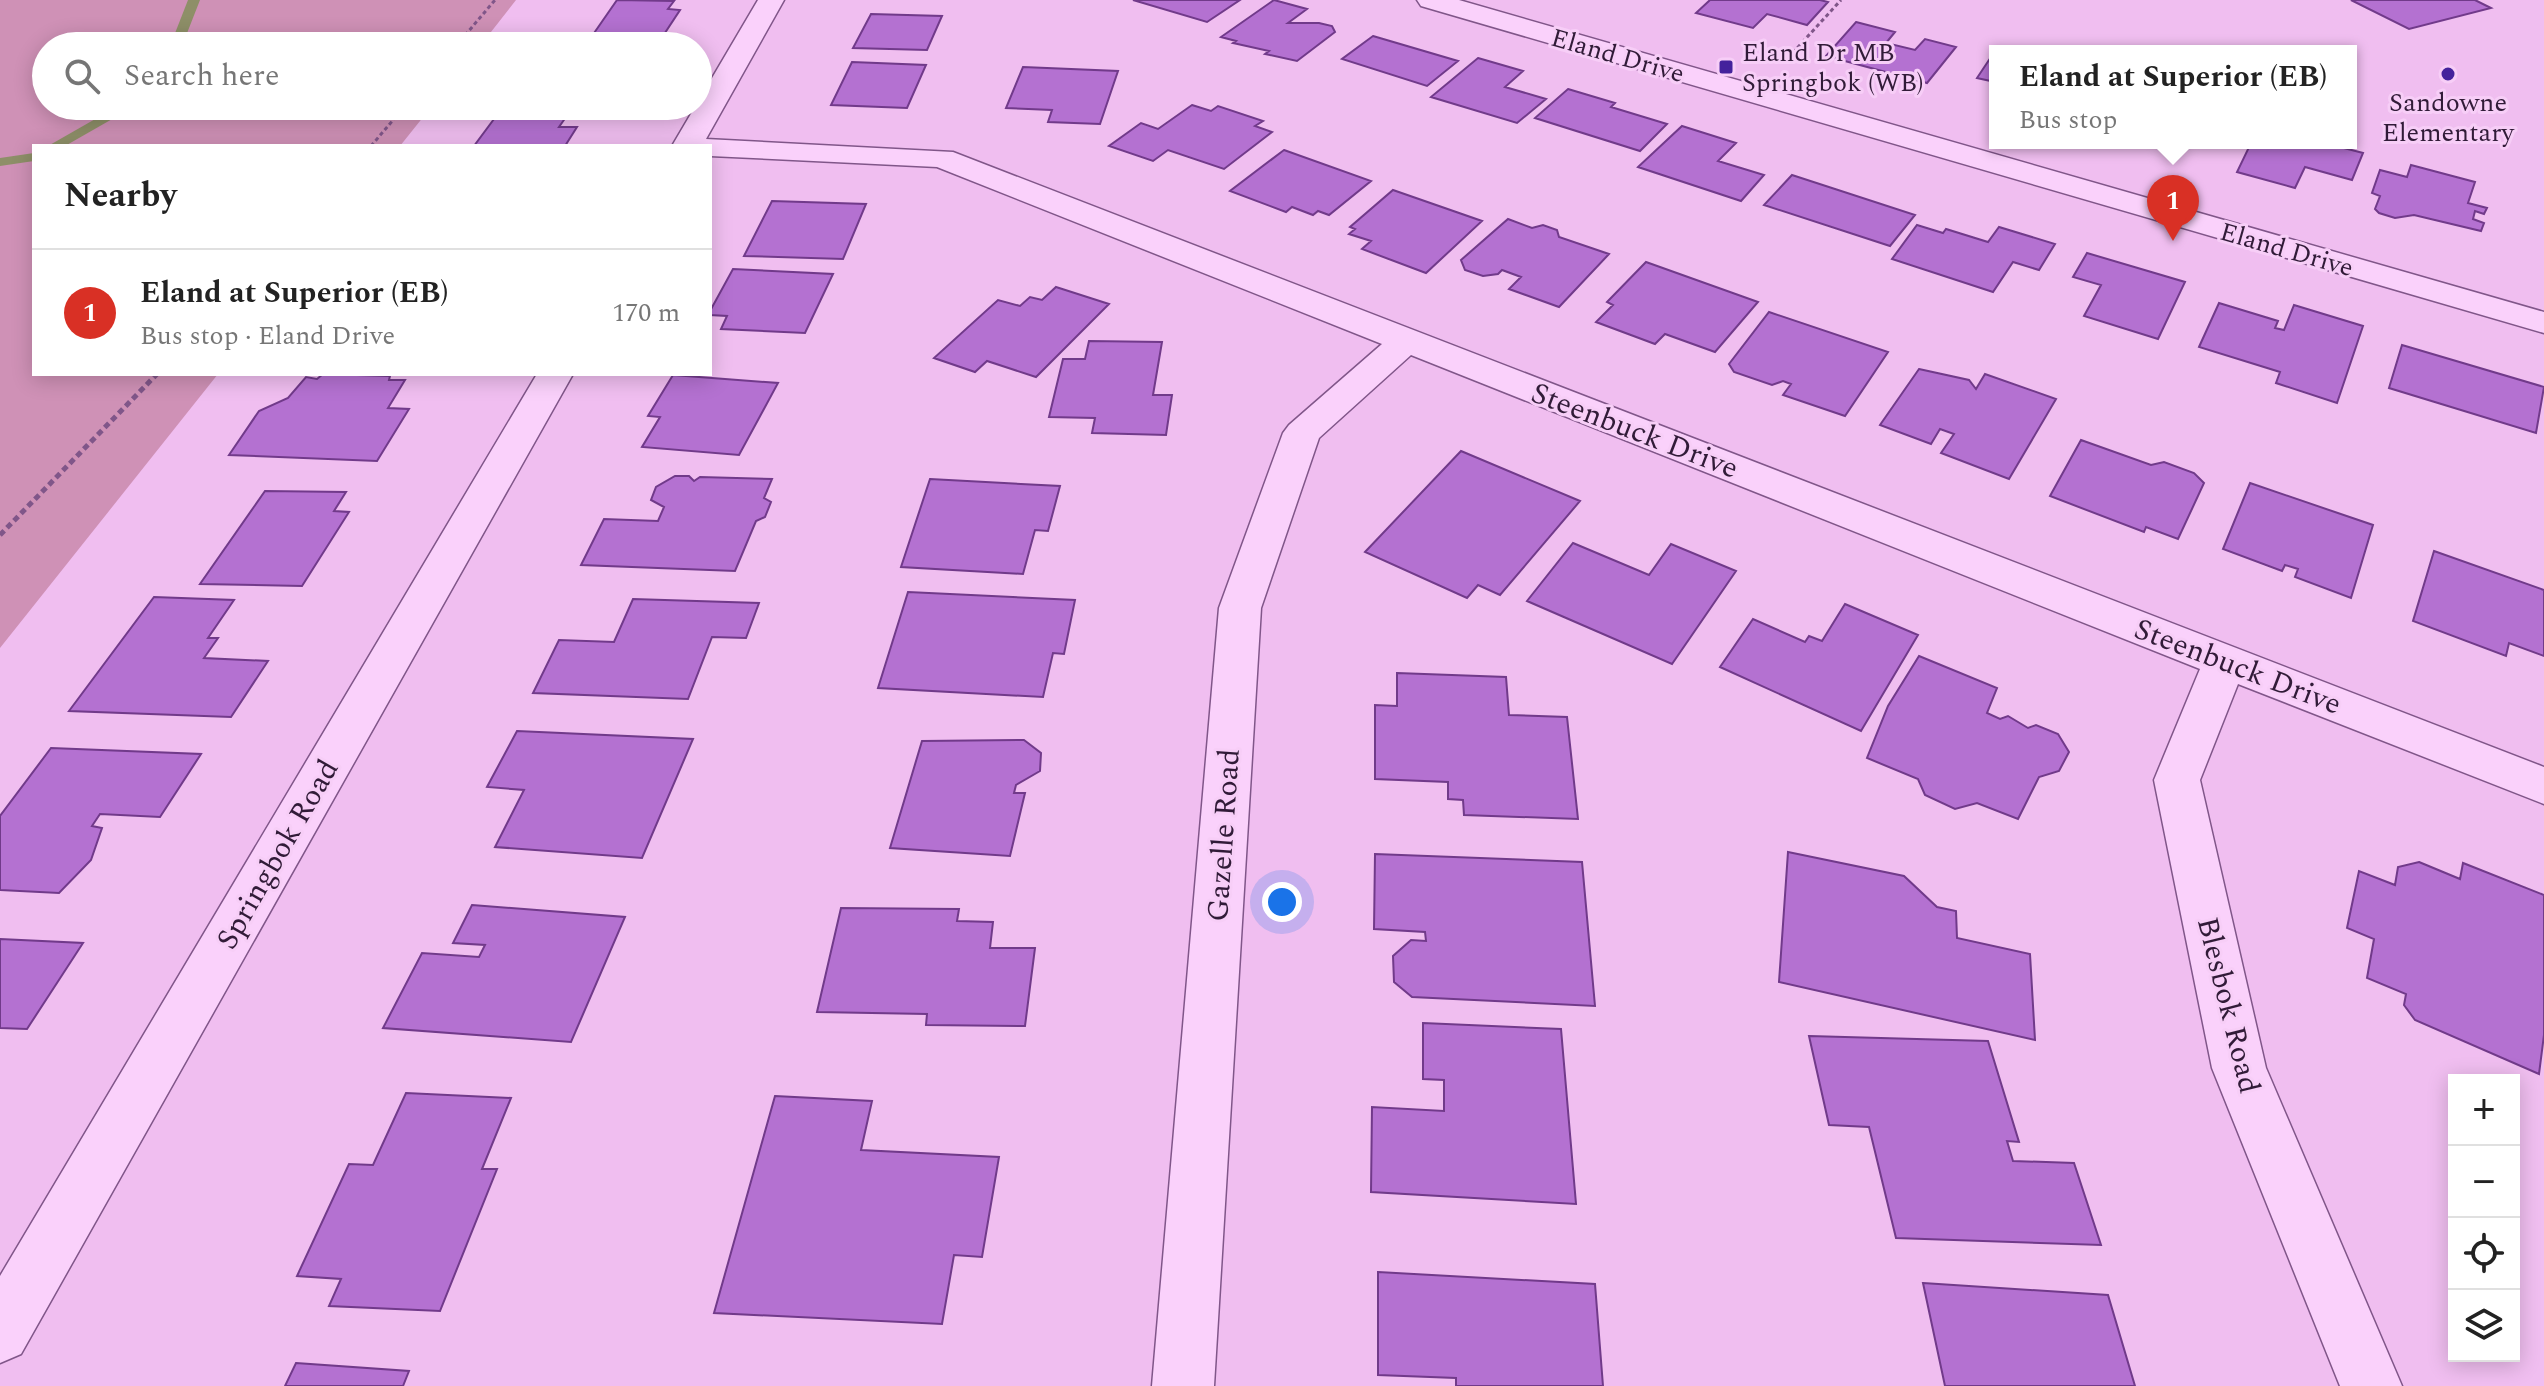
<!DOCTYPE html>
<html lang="en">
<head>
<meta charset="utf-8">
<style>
	:root { --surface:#fff; --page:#f6f6f6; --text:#222; --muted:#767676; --line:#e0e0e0; --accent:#d93025 }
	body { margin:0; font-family:Spectral,serif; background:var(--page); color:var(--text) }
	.controls { position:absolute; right:24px; bottom:24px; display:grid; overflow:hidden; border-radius:0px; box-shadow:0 4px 20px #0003 }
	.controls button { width:72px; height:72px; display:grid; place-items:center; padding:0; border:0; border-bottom:2px solid var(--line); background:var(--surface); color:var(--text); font:40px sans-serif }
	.you { position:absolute; left:1282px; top:902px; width:28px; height:28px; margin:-20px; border:6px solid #fff; border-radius:50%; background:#1a73e8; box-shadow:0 0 0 12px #1a73e833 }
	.badge { display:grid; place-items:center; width:52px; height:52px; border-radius:50%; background:var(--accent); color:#fff; font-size:26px; font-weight:700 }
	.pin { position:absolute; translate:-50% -66px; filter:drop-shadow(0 2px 4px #0008) }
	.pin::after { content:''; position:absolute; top:42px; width:28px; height:24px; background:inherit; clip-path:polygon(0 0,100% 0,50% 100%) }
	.popup { position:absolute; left:1989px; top:45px; width:368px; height:104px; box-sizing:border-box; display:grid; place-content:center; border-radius:0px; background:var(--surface); filter:drop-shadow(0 2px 6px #0005); font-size:26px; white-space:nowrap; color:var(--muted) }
	.popup b { font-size:30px; color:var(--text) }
	.popup::after { content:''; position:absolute; left:50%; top:100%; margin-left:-16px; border:16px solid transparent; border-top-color:var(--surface) }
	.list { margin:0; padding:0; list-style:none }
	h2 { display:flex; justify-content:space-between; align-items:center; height:104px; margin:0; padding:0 32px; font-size:34px }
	h2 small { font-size:26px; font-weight:400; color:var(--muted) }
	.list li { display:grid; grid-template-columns:52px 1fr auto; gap:24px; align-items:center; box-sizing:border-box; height:128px; padding:0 32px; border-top:2px solid var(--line) }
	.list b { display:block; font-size:30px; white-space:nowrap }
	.list p { margin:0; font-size:26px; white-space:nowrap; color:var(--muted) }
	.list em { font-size:26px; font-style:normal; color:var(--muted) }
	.icon { flex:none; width:44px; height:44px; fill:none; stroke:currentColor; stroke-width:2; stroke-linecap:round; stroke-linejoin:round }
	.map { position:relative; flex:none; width:2544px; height:1386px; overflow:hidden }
	.search { position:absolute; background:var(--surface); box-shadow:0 4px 20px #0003; left:32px; top:32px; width:680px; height:88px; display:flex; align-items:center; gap:20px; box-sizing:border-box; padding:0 28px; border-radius:44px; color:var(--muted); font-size:30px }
	.panel { position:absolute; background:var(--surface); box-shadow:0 4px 20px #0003; left:32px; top:144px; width:680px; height:232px; border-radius:0px }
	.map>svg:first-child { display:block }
</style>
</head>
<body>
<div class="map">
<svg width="2544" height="1386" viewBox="0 0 2544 1386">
	<rect width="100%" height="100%" fill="#f0bef0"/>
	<path fill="#cf91b6" d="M0,0h516l-36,46h-434v60h386l-32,40h-366v228h184l-218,274z"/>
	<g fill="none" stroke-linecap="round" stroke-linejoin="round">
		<path fill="#8e8f68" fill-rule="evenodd" d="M188,0h12l-18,46h-12z
			M118,106h17l-70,40h-17z
			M34,153v8l-34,5v-8z"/>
	</g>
	<path fill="#b471d1" stroke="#713a8a" stroke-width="2" d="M617,0l57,1 -6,8 12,1 -23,35 -46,-1 5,-7 -24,-1z
		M1133,0h107l-33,22z
		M1274,0l33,9 -19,14h31l13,3 3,6 -38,29 -32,-7 4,-3 -36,-8 3,-2 -15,-4z
		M1710,0h110l8,2 -21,23 -40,-11 -14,14 -57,-15z
		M2351,0h124l16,8 -82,21z
		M871,14l71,2 -15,34 -74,-2z
		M1856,22l39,10 -9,11 29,7 10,-11 31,8 -29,36 -101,-27z
		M1373,36l85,25 -31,25 -85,-27z
		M1993,54l2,28 -18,-4z
		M1478,58l45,13 -18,16 41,12 -29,24 -86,-26z
		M852,62l74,3 -19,43 -76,-3z
		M1023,67l95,4 -18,53 -52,-2 4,-12 -46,-2z
		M1568,89l47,14 -4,4 56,17 -27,27 -105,-33z
		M1192,105l19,6 7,-5 45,15 -8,5 17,6 -48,37 -56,-19 -15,11 -44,-15 32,-23 17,6z
		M531,106h75l-2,4 -75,-1z
		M497,115l69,2 -7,10h18l-12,19h-91z
		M1682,126l54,17 -18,18 46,14 -23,26 -103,-34z
		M2251,143h74l38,10 -11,27 -47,-13 -10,21 -58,-16z
		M1284,150l87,31 -42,34 -11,-4 -5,4 -21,-8 -6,5 -56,-21z
		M2411,165l64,17 -7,21 19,5 -3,6 -9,-3 -2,8 11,4 -3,8 -67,-16 -19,3 -16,-5 -4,-4 5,-13 -8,-3 8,-23 27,7z
		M1792,175l123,40 -25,31 -126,-41z
		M1393,190l89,31 -56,52 -64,-24 9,-8 -22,-7 6,-5 -5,-2z
		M772,201l94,3 -23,55 -99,-3z
		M1508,219l24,9 11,-3 14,5 2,7 50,17 -50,53 -50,-18 12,-12 -19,-7 -4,4 -15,2 -18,-6 -4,-10z
		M1917,225l26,8 3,-4 42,13 11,-15 56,17 -16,26 -26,-8 -20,30 -101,-33z
		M2087,253l98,29 -27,57 -74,-23 17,-31 -28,-8z
		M1646,262l112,40 -43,50 -50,-18 -10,10 -59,-22 17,-17 -6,-3z
		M733,269l100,5 -28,59 -84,-4 6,-13 -17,-1v-4z
		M1056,287l53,17 -73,73 -49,-16 -12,11 -41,-14 64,-58 22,6 10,-9 12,3z
		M2219,303l59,18 -3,7 9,2 10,-25 69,21 -26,77 -61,-20 4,-11 -81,-25z
		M1769,312l119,40 -43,64 -62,-21 8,-11 -8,-3 -11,4 -38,-13 -5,-8z
		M1089,341l73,1 -9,53h19l-6,40 -74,-2 3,-15 -46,-1 14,-58h22z
		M2402,345l142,42 -8,46 -147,-45z
		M1919,369l50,11 7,9 9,-15 71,25 -47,80 -68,-26 13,-19 -14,-5 -9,15 -51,-19z
		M323,374l67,2 -1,4h16l-17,28 21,1 -32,52 -148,-6 30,-44 29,-13 18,-21 11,2z
		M673,375l105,8 -39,72 -97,-8 18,-30 -12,-1z
		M2081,440l70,25 13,-3 30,11 10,10 -26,56 -32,-12 -2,5 -94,-36z
		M1461,451l119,50 -80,94 -22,-10 -11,13 -102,-46z
		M675,476h14l5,5 6,-4 72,2 -8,19 7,4 -6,15 -9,4 -21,50 -154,-6 23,-46 54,2 6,-14 -13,-7 5,-13z
		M930,479l130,7 -12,45 -13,-1 -12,44 -122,-7z
		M2250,483l123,42 -22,73 -56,-21 3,-8 -13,-4 -3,6 -59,-22z
		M265,491l81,1 -12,19 15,1 -47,74 -102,-2z
		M1573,543l76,32 22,-31 65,27 -64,93 -145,-63z
		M2434,551l110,39v66l-35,-13 -3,13 -93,-35z
		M908,592l167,8 -11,54 -11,-1 -10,44 -165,-9z
		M154,597l80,3 -26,38h10l-14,20 64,3 -37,56 -162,-6z
		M633,599l126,4 -13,35 -34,-1 -24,62 -155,-6 26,-53 55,2z
		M1845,604l73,31 -57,96 -141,-64 33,-48 52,23 4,-6 13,5z
		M1919,656l78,32 -10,25 13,6 8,-3 20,12 8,-3 22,9 11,18 -10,19 -20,6 -21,42 -41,-16 -22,6 -30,-14 -7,-16 -51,-21 21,-52z
		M1397,673l109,4 3,38 58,2 11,102 -114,-4 -1,-15 -15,-1v-17l-73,-3v-74l22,1z
		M517,731l176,8 -51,119 -147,-11 29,-57 -37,-3z
		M1024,740l17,13 -1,18 -24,14 -2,8h11l-15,63 -120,-8 32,-107z
		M51,748l150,6 -41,63 -60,-3 -8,12 10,2 -11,32 -32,33 -59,-3v-74z
		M1788,852l116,24 33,31 19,4 1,27 73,16 5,86 -256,-58z
		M1375,854l207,8 13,144 -183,-9 -18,-15 -1,-26 18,-16 15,1 -1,-9 -51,-3z
		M2419,862l41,17 3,-16 81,32v140l-5,39 -124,-54 -11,-15 2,-11 -39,-16 7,-39 -27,-11 12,-57 36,14 3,-18z
		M472,905l153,12 -54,125 -188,-14 39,-75 57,4 6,-12 -32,-2z
		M841,908l118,1 -2,12 36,1 -3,26h45l-10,78 -99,-1 1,-11 -110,-2z
		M0,939l83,4 -56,86 -27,-1z
		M1423,1023l138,6 15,175 -205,-12 1,-85 72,4v-31l-21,-1z
		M1809,1036l179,5 31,101 -12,-1 6,20 61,2 27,82 -205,-7 -27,-111 -40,-2z
		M406,1093l105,5 -29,71h15l-57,142 -111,-5 12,-27 -44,-3 52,-112 24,1z
		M775,1096l97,5 -11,49 138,7 -17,100 -28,-2 -12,69 -228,-11z
		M1378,1272l217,12 8,102h-147v-8l-78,-3z
		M1923,1283l185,12 27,91h-190z
		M296,1363l113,8 -6,15h-118z"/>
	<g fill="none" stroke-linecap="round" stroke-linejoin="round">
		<defs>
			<path id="minor" d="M758,0h26l-78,139 247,13 1591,615v37l-306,-120 -38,96 66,288 136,318h-62l-128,-318 -58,-288 46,-111 -789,-314 -92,83 -58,170 -47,778h-62l67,-778 64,-175 6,-8 93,-81 -445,-177 -227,-11v-10h-38z
				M1417,0h42l1085,312v21l-1123,-327z
				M537,374h36l-552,980 -21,9v-87z"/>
		</defs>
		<use href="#minor" stroke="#805689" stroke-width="3"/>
		<path stroke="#805689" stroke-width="3" stroke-dasharray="4 3" stroke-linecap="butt" d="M456,46l39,-46
			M1788,58l53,-58
			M371,146l34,-40"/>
		<path stroke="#805689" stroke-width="5" stroke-dasharray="6 4" stroke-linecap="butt" d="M0,535l157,-161"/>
		<use href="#minor" fill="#fad1fb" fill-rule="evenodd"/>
	</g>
	<g fill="#44229c" stroke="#f7cef7" stroke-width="3">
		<rect x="1718" y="59" width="16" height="16" rx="4"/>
		<circle cx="2448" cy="74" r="8"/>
	</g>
	<g text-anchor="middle" stroke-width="6" stroke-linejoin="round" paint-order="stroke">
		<g font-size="26" fill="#311b38" stroke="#f7cef7" text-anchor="start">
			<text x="1742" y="61">Eland Dr MB<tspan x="1742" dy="30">Springbok (WB)</tspan></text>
			<text x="2448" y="111" text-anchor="middle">Sandowne<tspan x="2448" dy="30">Elementary</tspan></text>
		</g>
		<g font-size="26" fill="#311b38" stroke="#f7cef7">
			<text transform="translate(1618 55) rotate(16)" y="9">Eland Drive</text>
			<text transform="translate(2287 249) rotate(16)" y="9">Eland Drive</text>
		</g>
		<g font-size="30" fill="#311b38" stroke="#f7cef7">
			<text transform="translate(1635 430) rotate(21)" y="10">Steenbuck Drive</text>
			<text transform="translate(2238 666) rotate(21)" y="10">Steenbuck Drive</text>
			<text transform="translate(1223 835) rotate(-86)" y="10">Gazelle Road</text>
			<text transform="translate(277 854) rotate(-60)" y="10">Springbok Road</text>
			<text transform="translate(2229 1005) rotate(76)" y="10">Blesbok Road</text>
		</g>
	</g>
</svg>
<div class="controls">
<button>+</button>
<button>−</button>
<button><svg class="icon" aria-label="locate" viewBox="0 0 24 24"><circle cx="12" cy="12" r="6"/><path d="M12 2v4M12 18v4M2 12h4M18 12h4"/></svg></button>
<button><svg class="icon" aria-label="layers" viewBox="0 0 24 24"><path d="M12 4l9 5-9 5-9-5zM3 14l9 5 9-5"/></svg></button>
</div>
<div class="you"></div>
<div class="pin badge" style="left:2173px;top:241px">1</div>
<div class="popup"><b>Eland at Superior (EB)</b>Bus stop</div>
<div class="search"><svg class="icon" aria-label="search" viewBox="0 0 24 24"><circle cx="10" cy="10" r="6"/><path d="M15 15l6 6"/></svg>Search here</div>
<section class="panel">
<h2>Nearby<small></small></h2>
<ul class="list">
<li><span class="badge">1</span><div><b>Eland at Superior (EB)</b><p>Bus stop · Eland Drive</p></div><em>170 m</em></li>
</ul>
</section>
</div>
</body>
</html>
